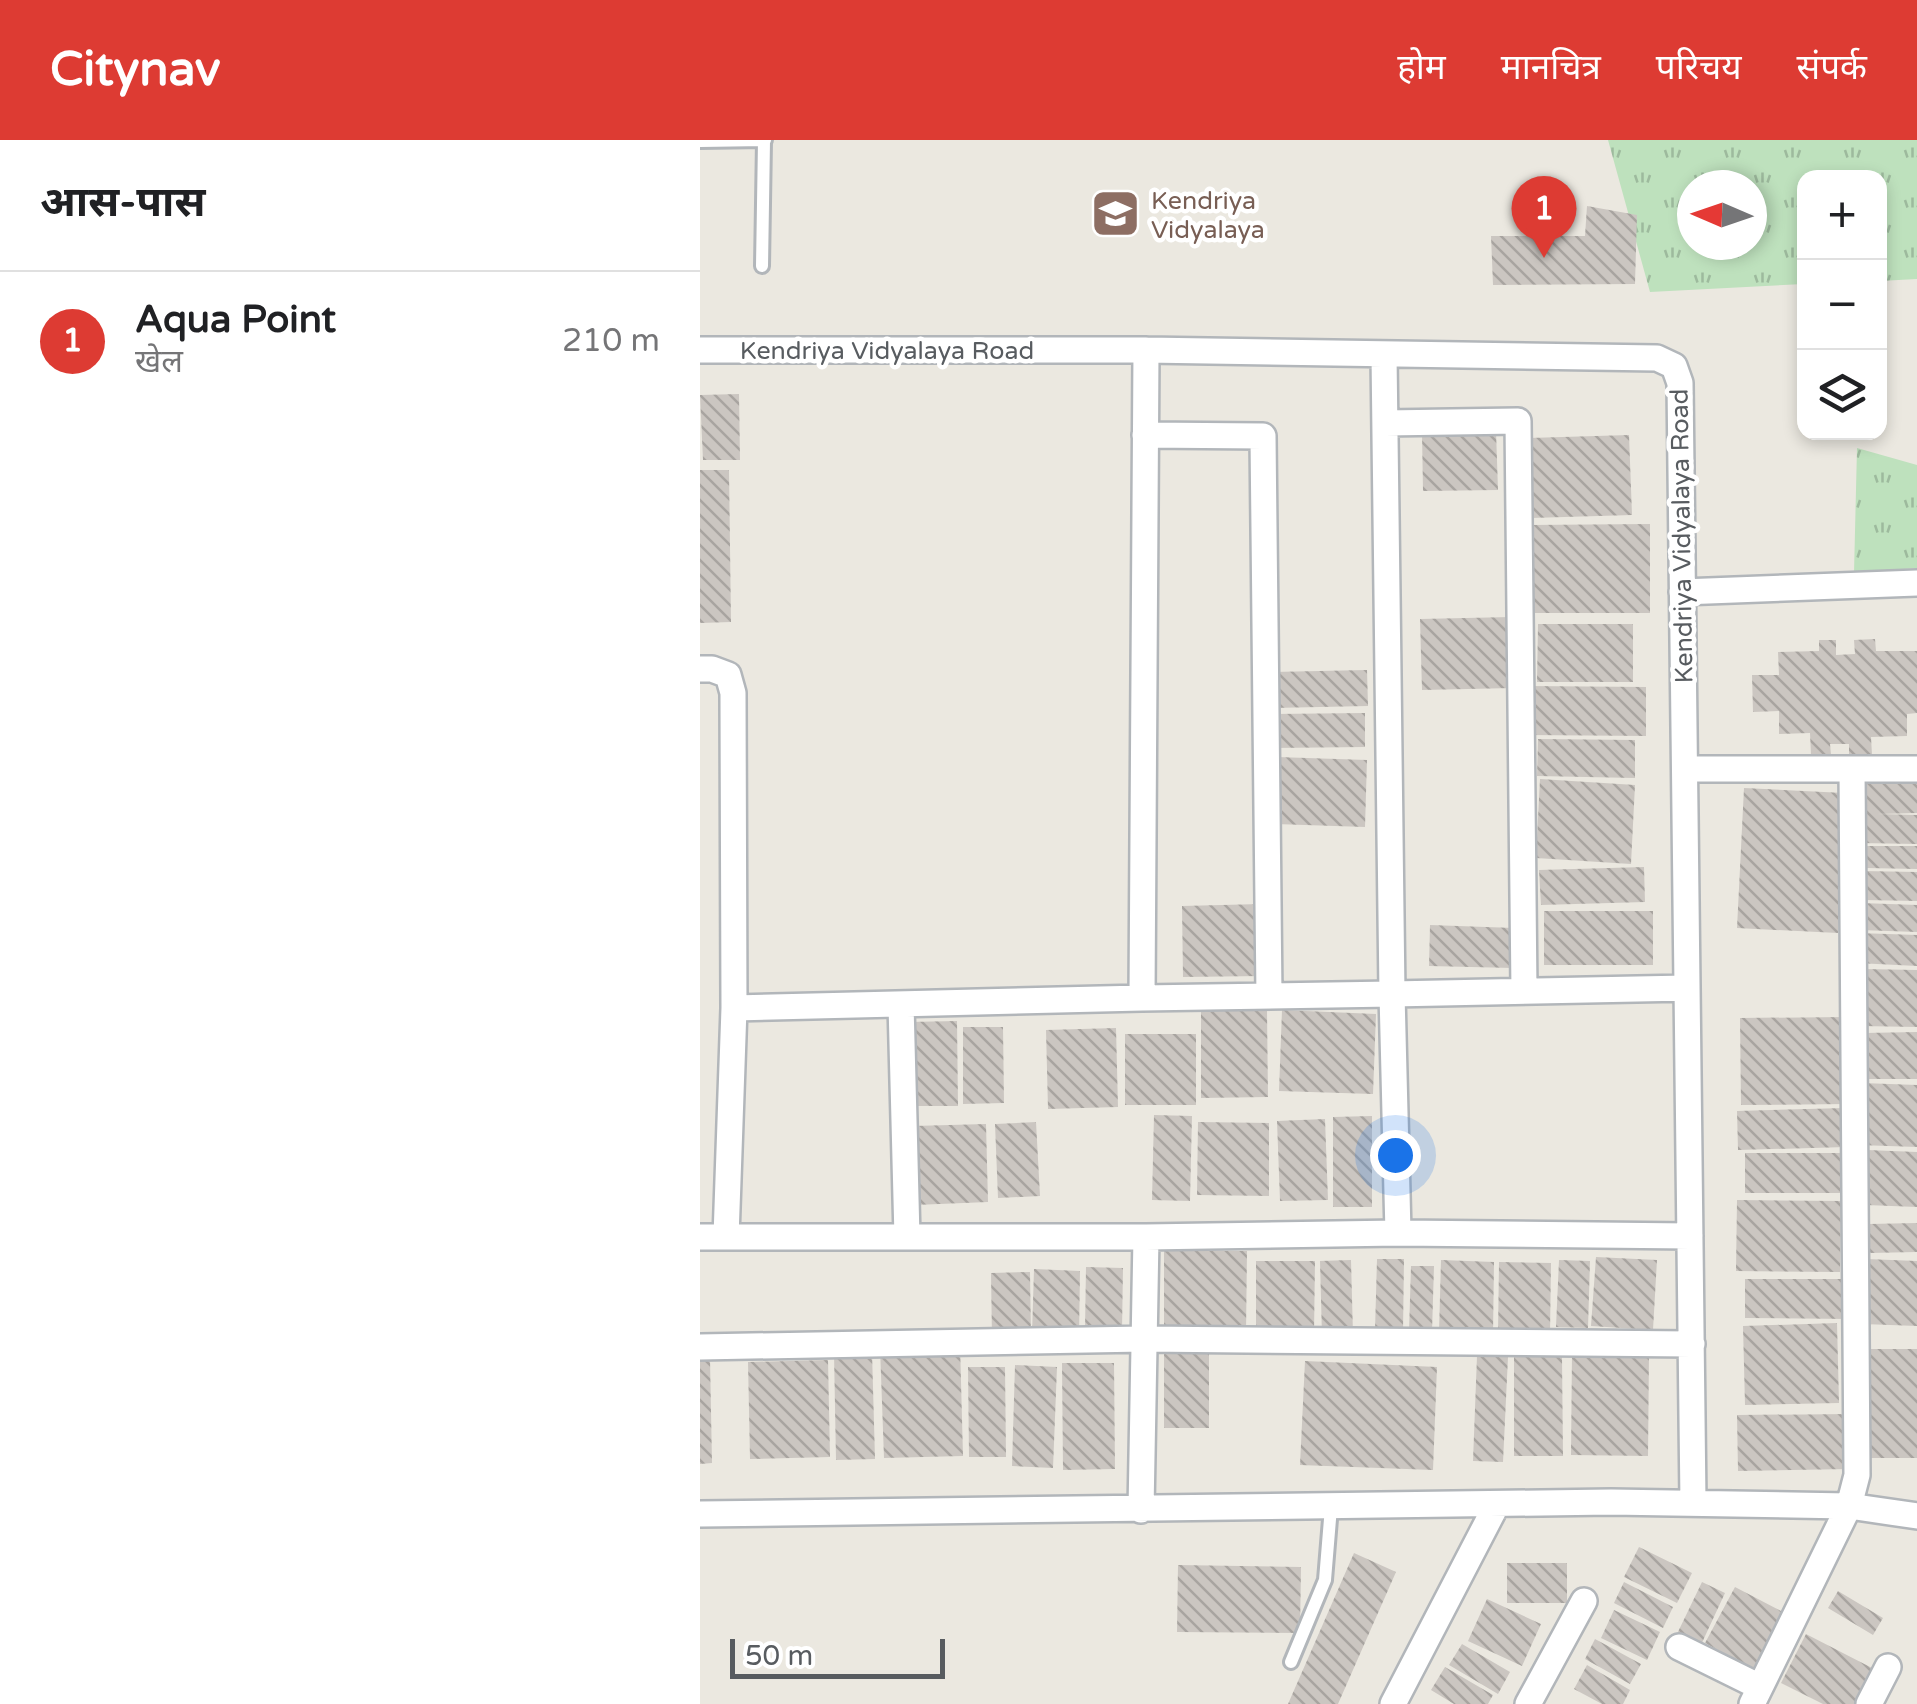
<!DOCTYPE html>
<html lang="hi">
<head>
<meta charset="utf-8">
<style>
	:root { --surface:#fff; --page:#f2f2f2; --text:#202124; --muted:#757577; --line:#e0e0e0; --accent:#dd3b33 }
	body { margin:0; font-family:"Varela Round","Noto Sans Devanagari",sans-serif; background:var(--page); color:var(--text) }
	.controls { position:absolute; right:30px; top:30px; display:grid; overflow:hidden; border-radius:20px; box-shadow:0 5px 15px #0003 }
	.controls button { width:90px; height:90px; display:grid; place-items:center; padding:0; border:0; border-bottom:2px solid var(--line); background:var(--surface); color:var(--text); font:50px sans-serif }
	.compass { position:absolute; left:977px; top:30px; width:90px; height:90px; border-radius:50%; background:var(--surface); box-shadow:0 5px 15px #0003; rotate:272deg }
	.scale { position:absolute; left:30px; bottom:25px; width:215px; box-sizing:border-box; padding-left:10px; border:5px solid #585c60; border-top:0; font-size:28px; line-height:35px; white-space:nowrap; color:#585c60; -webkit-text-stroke:8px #fff; paint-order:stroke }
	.you { position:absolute; left:695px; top:1015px; width:35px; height:35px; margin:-25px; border:8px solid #fff; border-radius:50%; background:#1a73e8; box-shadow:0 0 0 15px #1a73e833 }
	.badge { display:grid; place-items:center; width:65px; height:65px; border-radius:50%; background:var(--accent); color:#fff; font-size:32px; font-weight:700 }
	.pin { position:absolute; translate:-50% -82px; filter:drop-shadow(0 2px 5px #0008) }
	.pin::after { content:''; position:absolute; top:52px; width:35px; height:30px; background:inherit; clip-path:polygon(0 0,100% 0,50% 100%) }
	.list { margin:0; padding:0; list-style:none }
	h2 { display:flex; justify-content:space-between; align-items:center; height:130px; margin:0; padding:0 40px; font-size:42px }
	h2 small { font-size:32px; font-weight:400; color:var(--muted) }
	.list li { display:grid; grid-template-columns:65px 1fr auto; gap:30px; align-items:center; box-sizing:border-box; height:140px; padding:0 40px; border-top:2px solid var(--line) }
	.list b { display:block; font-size:38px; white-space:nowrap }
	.list p { margin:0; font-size:32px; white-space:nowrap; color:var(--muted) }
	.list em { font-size:32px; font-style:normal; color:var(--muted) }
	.icon { flex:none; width:55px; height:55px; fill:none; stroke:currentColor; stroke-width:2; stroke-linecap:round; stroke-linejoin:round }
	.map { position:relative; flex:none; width:1217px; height:1564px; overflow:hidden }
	header { display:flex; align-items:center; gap:60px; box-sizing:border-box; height:140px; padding:0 50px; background:var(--accent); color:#fff }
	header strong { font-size:48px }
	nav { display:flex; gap:55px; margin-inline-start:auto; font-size:35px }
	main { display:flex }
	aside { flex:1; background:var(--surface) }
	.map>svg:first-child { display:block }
</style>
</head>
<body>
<header>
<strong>Citynav</strong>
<nav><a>होम</a><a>मानचित्र</a><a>परिचय</a><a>संपर्क</a></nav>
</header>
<main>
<aside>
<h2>आस-पास<small></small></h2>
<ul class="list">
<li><span class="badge">1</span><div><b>Aqua Point</b><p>खेल</p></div><em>210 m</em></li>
</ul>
</aside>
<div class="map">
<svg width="1217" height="1564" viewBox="0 0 1217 1564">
	<defs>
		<pattern id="grass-tufts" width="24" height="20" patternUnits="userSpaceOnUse" patternTransform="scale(2.5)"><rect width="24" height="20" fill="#bee1bd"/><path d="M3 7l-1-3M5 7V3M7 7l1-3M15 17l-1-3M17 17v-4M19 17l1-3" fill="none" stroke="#9dba9d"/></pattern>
		<pattern id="building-back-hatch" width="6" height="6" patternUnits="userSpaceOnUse" patternTransform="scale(2.5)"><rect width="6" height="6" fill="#cbc6c1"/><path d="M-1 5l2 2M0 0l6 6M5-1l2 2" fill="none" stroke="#a8a4a0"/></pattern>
	</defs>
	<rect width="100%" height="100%" fill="#ebe8e0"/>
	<path fill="url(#grass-tufts)" fill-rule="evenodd" d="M908,0h309v139l-37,2v-103h-76v106l-154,8zM992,45h60v60h-60z
		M1157,308l60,17v103l-63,5z"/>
	<path fill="url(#building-back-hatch)" d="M887,66l50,9 -2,69 -142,1 -2,-49h94z
		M39,254l1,66h-37l-3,-65z
		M796,291l2,59 -75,1 -1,-58z
		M929,295l3,80 -101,3 -2,-80z
		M0,330h29l2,152 -31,1z
		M950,384v89h-122v-88z
		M811,477l2,71 -91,2 -2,-71z
		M838,484h95v58h-96z
		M1175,499l1,12h41v62l-10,1v22l-36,1 1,18h-23v-11h-19l1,11h-20l-1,-22 -31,1v-23l-26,1 -1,-37h27l-1,-23 41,-1v-11h17v15l19,-1 -1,-14z
		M667,530l1,36 -96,2v-36z
		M828,546l118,1v49l-119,-1z
		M665,573v34l-92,1v-34z
		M838,599l97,1v38l-98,-2z
		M577,617l90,3 -2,67 -90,-3z
		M840,639l95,6 -4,79 -95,-6z
		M1161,644h56v29l-40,1 40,1v29l-58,-1z
		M1044,648l100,5 -6,140 -101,-5z
		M1166,706h51v23l-51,-1z
		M944,727l1,35 -104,3 -2,-35z
		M1162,731l55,1v29l-55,-1z
		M1161,763l56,2v27l-58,-2z
		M561,764l2,72 -80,1 -1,-71z
		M844,771h109v54h-109z
		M730,785l84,3 -1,40 -84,-2z
		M1158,793l59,2v31l-60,-3z
		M1162,829l55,1v57l-57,-1z
		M582,870l94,4 -3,80 -94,-3z
		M501,871h66l1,86 -67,1z
		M1146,877l1,87 -106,1 -1,-87z
		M257,881l1,85h-49l-1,-84z
		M263,887h40l1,76 -41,1z
		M416,888l2,79 -70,2 -2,-79z
		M1217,892v47h-52l-1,-46z
		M425,894h71v71h-71z
		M1162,943l55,2v62l-58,-2z
		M1145,968l1,39 -108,3 -1,-39z
		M454,975l38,1 -2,85 -38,-1z
		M672,976v91h-39v-90z
		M625,979l3,81 -48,1 -3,-80z
		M336,982l4,74 -42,2 -3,-74z
		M498,982l71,1v73l-72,-1z
		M286,984l2,78 -73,3 -2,-79z
		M1167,1010l50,2v55l-51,-2z
		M1045,1013h99v40h-99z
		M1037,1060l104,1 -1,71 -104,-1z
		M1217,1083v29l-48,1v-29z
		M464,1111h83l-1,82 -82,-1z
		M896,1117l61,3 -4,70 -62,-4z
		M677,1119h27l-1,72h-28z
		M1166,1119l51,2v65l-54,-2z
		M651,1120l2,75 -31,1 -2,-75z
		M741,1120l53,2 -1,72 -54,-1z
		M859,1120l31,1 -2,67 -32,-1z
		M556,1121h59l-1,72h-58z
		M799,1122l52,1 -1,72 -52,-1z
		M711,1126h23l-2,66h-23z
		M386,1127l37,1 -1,63 -37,-1z
		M334,1129l46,2 -1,65 -47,-1z
		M330,1132l1,66 -39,1 -1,-66z
		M1045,1139h106v40l-106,-1z
		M1137,1183l2,80 -94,2 -2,-79z
		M260,1204l3,112 -79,2 -4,-111z
		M1171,1209h46v109h-46z
		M464,1211h45v77h-45z
		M172,1212l3,107 -39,1 -2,-107z
		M872,1212l77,1 -1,103 -77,-1z
		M777,1216l31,1 -5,105 -30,-1z
		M814,1217h48l1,99h-49z
		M10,1219l2,104 -12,1v-104z
		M128,1220l2,97 -80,2 -2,-97z
		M605,1221l132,6 -4,103 -133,-5z
		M362,1223h52l1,106 -52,1z
		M315,1225l42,2 -4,101 -41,-2z
		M268,1227h37l1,90h-37z
		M1150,1274v55l-112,2 -1,-56z
		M939,1407l53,26 -15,30 -53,-26z
		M654,1413l42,19 -58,132h-50z
		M807,1423h60v40h-60z
		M478,1425l123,2 -1,66 -123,-1z
		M924,1442l49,25 -10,21 -49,-25z
		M1002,1442l23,11 -25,54 -24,-11z
		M1035,1447l48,25 -30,57 -48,-26z
		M1138,1451l45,27 -10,17 -45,-27z
		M787,1459l54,25 -19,42 -54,-25z
		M914,1470l46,22 -13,28 -46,-22z
		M1106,1494l68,35 -18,35h-33l-42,-21z
		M895,1499l46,25 -11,20 -45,-25z
		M762,1504l48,28 -12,22 -49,-29z
		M887,1525l43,25 -7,14h-21l-28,-15z
		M745,1527l48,28 -5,9h-34l-23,-14z"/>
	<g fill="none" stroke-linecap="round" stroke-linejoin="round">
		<defs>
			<path id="service" d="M0,1l65,-1
				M62,126l2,-125
				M591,1522l34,-82 6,-73"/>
			<path id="minor" d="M0,210h446l511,8 17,8 6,17 13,1120
				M446,210l-4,648 250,-4 -8,-639
				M685,283l133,-2 6,570
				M445,295l118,1 6,560
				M982,452l235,-9
				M0,529h12l16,6 5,18 1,315
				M985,629h232
				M987,848l-295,6 6,239 292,3
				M442,858l-408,10 -8,229h420l252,-4
				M201,864l6,233
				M0,1097h26
				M0,1207l444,-8 548,5
				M441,1370l5,-273
				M0,1374l911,-12 238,4 68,10
				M979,1507l81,40
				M693,1564l104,-200
				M828,1564l56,-103
				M1052,1564l97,-198 8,-31 -5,-706
				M1169,1564l19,-37"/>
		</defs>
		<use href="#service" stroke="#b2b6ba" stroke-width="18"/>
		<use href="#minor" stroke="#b2b6ba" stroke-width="30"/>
		<use href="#service" stroke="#fff" stroke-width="12"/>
		<use href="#minor" stroke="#fff" stroke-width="25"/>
	</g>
	<defs>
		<symbol id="school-square" viewBox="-11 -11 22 22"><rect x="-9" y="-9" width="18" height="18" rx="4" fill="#8d6e63" stroke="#fff"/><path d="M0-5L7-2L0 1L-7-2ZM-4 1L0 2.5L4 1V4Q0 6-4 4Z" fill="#fff"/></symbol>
	</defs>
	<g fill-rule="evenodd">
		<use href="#school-square" x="388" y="46" width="55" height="55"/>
	</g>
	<g text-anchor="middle" stroke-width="9" stroke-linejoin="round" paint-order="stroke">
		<g font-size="25" fill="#785e54" stroke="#fff" text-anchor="start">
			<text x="451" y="69">Kendriya<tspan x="451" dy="29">Vidyalaya</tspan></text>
		</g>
		<g font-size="25" fill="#585c60" stroke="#fff">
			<text x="187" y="219">Kendriya Vidyalaya Road</text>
			<text transform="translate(981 396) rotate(-91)" y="9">Kendriya Vidyalaya Road</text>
		</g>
	</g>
</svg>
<div class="controls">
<button>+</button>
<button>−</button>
<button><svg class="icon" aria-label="layers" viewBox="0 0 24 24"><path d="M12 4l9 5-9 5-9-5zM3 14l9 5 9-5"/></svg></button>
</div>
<svg class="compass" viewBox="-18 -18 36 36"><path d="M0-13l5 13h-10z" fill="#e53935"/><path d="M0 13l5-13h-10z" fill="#757577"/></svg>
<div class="scale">50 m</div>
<div class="you"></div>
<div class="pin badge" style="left:844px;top:118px">1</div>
</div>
</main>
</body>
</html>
